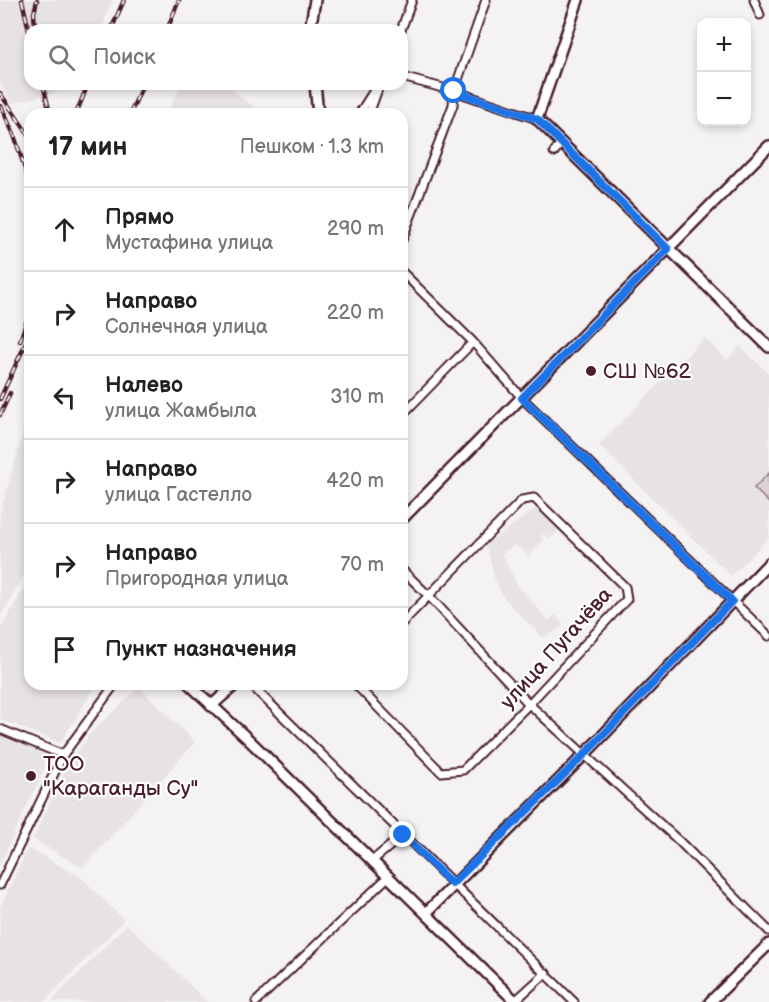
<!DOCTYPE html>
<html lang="ru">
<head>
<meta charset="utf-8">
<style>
	:root { --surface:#fff; --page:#f6f6f6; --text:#222; --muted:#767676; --line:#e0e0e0 }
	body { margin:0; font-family:"Balsamiq Sans",sans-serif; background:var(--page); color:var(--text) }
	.controls { position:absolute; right:18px; top:18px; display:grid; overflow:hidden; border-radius:12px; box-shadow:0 3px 9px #0003 }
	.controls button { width:54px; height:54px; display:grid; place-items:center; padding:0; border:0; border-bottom:2px solid var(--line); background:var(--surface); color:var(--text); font:30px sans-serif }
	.stop { position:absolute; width:18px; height:18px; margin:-14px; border:4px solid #1a73e8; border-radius:50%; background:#fff }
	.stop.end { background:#1a73e8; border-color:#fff; box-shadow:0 2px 6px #0008 }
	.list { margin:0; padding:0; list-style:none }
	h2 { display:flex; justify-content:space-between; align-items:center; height:78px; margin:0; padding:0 24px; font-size:26px }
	h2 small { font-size:20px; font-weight:400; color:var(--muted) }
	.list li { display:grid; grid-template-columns:39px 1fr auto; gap:18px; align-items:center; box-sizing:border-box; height:84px; padding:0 24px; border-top:2px solid var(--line) }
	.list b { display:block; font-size:22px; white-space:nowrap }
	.list p { margin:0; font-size:20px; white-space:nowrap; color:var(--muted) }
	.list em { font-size:20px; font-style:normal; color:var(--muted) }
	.icon { flex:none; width:33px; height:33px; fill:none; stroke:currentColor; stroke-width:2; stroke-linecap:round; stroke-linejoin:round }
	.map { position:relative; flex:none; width:769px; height:1002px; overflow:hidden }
	.search { position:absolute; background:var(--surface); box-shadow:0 3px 9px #0003; left:24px; top:24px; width:384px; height:66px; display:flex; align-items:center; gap:15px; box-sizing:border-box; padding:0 21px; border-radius:18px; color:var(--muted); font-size:22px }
	.panel { position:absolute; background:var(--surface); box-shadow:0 3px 9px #0003; left:24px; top:108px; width:384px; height:582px; border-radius:18px }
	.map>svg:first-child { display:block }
</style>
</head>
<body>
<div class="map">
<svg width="769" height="1002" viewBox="0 0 769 1002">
	<rect width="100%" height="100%" fill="#f4f2f2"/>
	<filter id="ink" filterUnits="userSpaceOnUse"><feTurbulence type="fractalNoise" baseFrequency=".0167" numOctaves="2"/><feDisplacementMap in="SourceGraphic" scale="12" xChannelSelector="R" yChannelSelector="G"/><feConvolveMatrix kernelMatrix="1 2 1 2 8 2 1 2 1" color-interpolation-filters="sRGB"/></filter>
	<g filter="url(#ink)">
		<path fill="#e7e2e3" d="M0,0h112l-11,30h-71v54h49l-1,3 -66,16 -12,-20z
			M181,84h44l37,30h-95z
			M704,338l23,22 13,-14 29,28v163l-38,39 -132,-131z
			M30,407v158l-30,52v-102z
			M538,507l22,23 -10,9 -6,-5 -3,2 2,5 -14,15 -14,-12 -13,10 15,31 31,35 8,-5 8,11 -21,12 -39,-40 -9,-18 -9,-35z
			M30,577v107h67l-37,59 -60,-24v-89z
			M139,687l56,55 -112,126 -50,-29 37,-78 21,-28z
			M0,734l50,22 -50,108z
			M28,848l54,30 42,42 -80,82h-44v-95z
			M127,924l80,78h-156z"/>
		<path fill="#dbd2d5" stroke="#927880" stroke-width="1.5" d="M769,473v30l-15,-15z"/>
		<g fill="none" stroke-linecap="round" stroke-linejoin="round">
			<defs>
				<path id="street" d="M754,0l6,15
					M401,30l11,-30
					M402,77l52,14 83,28
					M359,114l19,-30
					M369,114l9,-25
					M554,152l7,-9
					M402,240l51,-135 1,-14 32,-91
					M402,272l71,70 49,56 247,238
					M402,415l71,-73
					M402,570l27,26 100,108 150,137 90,90
					M250,684l324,318
					M355,684l86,88 22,-2 66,-66 98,-105 -2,-12 -91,-89 -12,2 -120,123
					M0,729l63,26
					M372,861l31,-26
					M0,885l63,-130 52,-71
					M515,1001l31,-28
					M256,1002l133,-126"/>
				<path id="secondary" d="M578,0l-41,119 232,228
					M310,30l5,-30
					M315,84l3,30
					M402,519l367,-373
					M189,684l59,55 268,263
					M211,706l25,-22
					M426,913l158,-158 185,-192
					M710,1002l59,-58"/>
			</defs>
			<use href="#street" stroke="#4a1f2b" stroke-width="11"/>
			<use href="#secondary" stroke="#4a1f2b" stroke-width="14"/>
			<use href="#street" stroke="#fff" stroke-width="7"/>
			<use href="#secondary" stroke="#fff" stroke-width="9"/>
			<defs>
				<path id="rail" d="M22,0l8,35
					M35,30l-1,-17 3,-13
					M111,30l13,-30
					M167,30l12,-30
					M43,84l7,30
					M0,93l30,44
					M1,106l13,29 16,49
					M76,114l12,-30
					M130,114l13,-30
					M20,341l10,-30
					M0,399l30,-65
					M0,415l10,-22"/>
			</defs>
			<use href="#rail" stroke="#4a1f2b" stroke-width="4.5"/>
			<use href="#rail" stroke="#fff" stroke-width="2" stroke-dasharray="7" stroke-linecap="butt"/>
		</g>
	</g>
	<g fill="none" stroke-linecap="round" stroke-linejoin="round" filter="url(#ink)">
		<path stroke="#1a73e8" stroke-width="8" d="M403,835l49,49 132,-129 148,-154 -210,-203 146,-149 -131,-130 -83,-28"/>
	</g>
	<g fill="#4a1f2b" stroke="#fff" stroke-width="2">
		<circle cx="591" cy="371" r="6"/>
		<circle cx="31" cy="776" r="6"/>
	</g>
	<g text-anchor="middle" stroke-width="4.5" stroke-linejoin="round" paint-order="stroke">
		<g font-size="21" fill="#4a1f2b" stroke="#fff" text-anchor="start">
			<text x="603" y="378">СШ №62</text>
			<text x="43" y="771">ТОО<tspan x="43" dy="24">"Караганды Су"</tspan></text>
		</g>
		<g font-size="21" fill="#4a1f2b" stroke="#fff">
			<text transform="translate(556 648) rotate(-48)" y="7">улица Пугачёва</text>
		</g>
	</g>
</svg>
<div class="controls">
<button>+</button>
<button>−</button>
</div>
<div class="stop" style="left:454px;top:91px"></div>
<div class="stop end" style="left:403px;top:835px"></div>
<div class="search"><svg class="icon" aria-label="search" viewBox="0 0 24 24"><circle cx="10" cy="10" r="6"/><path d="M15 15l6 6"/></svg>Поиск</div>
<section class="panel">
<h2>17 мин<small>Пешком · 1.3 km</small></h2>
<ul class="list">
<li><svg class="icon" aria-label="ahead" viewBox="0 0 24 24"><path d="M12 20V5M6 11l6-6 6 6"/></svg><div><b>Прямо</b><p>Мустафина улица</p></div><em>290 m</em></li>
<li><svg class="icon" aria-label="right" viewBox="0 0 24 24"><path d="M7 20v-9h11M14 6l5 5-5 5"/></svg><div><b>Направо</b><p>Солнечная улица</p></div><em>220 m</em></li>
<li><svg class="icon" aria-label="left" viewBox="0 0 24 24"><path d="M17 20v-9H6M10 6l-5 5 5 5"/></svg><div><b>Налево</b><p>улица Жамбыла</p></div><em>310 m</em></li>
<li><svg class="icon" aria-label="right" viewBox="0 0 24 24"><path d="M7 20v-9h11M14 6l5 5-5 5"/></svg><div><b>Направо</b><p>улица Гастелло</p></div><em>420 m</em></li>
<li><svg class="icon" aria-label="right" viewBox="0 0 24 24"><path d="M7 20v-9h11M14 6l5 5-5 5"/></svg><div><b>Направо</b><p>Пригородная улица</p></div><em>70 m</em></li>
<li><svg class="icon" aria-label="arrive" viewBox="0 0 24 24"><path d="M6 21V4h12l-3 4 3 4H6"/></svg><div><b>Пункт назначения</b></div></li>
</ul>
</section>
</div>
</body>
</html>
